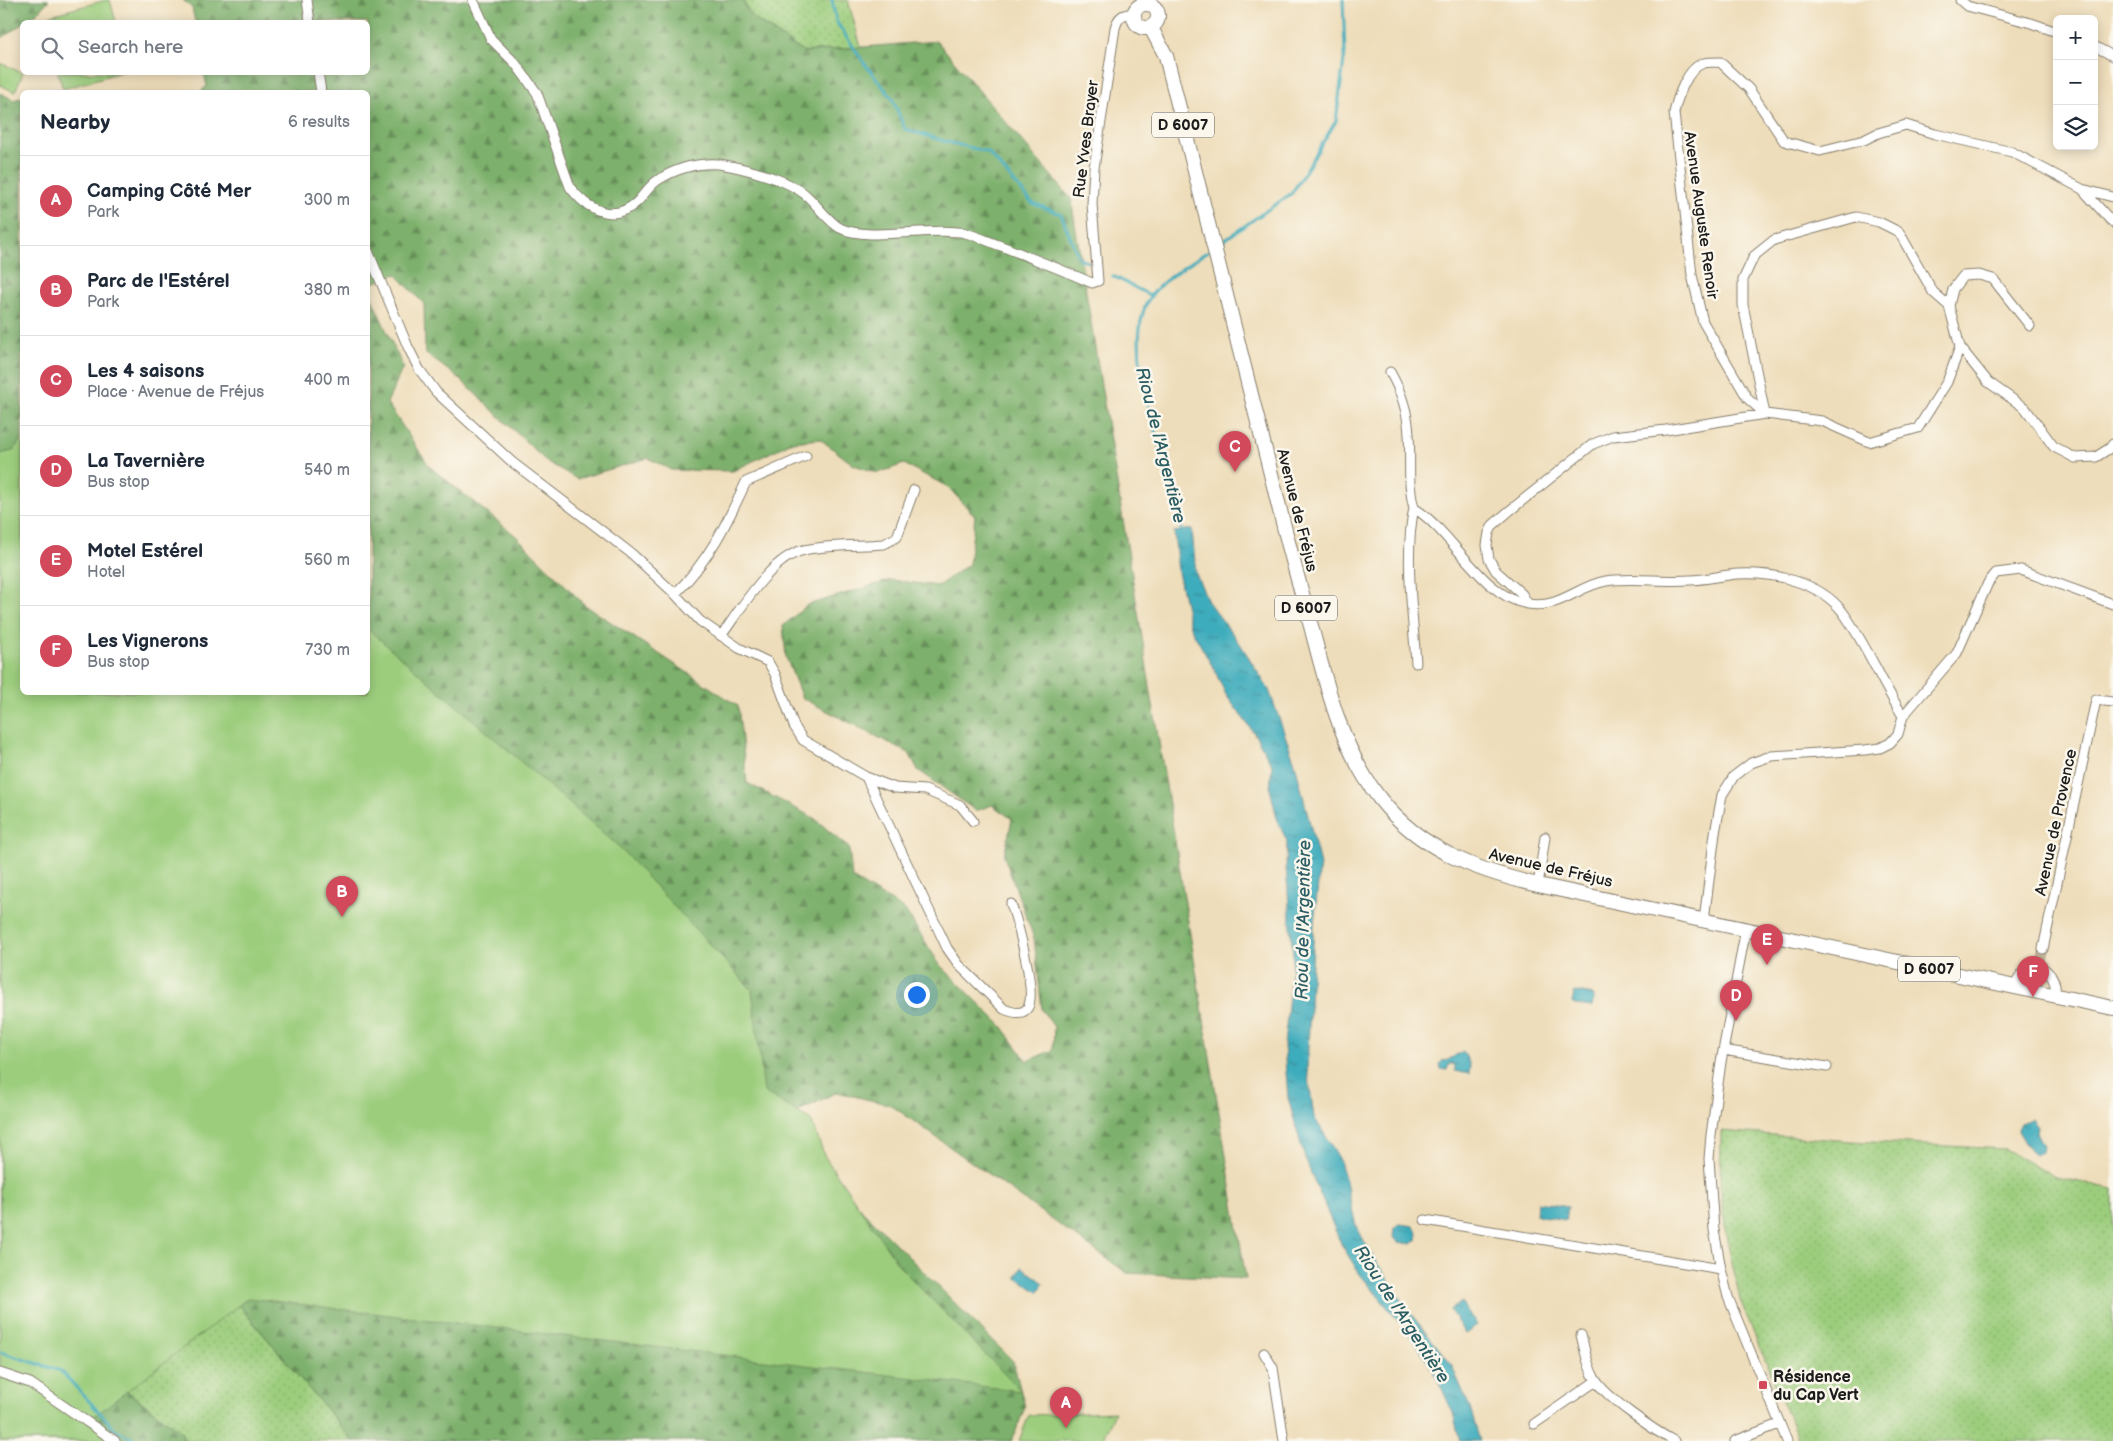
<!DOCTYPE html>
<html lang="en">
<head>
<meta charset="utf-8">
<style>
	:root { --surface:#fff; --page:#f2f2f3; --text:#1f2937; --muted:#747a83; --line:#e0e1e3; --accent:#d1495b }
	body { margin:0; font-family:"Balsamiq Sans",sans-serif; background:var(--page); color:var(--text) }
	.controls { position:absolute; right:15px; top:15px; display:grid; overflow:hidden; border-radius:8px; box-shadow:0 2px 12px #0003 }
	.controls button { width:45px; height:45px; display:grid; place-items:center; padding:0; border:0; border-bottom:1px solid var(--line); background:var(--surface); color:var(--text); font:25px sans-serif }
	.you { position:absolute; left:916px; top:994px; width:18px; height:18px; margin:-12px; border:4px solid #fff; border-radius:50%; background:#1a73e8; box-shadow:0 0 0 8px #1a73e833 }
	.badge { display:grid; place-items:center; width:32px; height:32px; border-radius:50%; background:var(--accent); color:#fff; font-size:16px; font-weight:700 }
	.pin { position:absolute; translate:-50% -41px; filter:drop-shadow(0 1px 2px #0008) }
	.pin::after { content:''; position:absolute; top:26px; width:18px; height:15px; background:inherit; clip-path:polygon(0 0,100% 0,50% 100%) }
	.list { margin:0; padding:0; list-style:none }
	h2 { display:flex; justify-content:space-between; align-items:center; height:65px; margin:0; padding:0 20px; font-size:21px }
	h2 small { font-size:16px; font-weight:400; color:var(--muted) }
	.list li { display:grid; grid-template-columns:32px 1fr auto; gap:15px; align-items:center; box-sizing:border-box; height:90px; padding:0 20px; border-top:1px solid var(--line) }
	.list b { display:block; font-size:19px; white-space:nowrap }
	.list p { margin:0; font-size:16px; white-space:nowrap; color:var(--muted) }
	.list em { font-size:16px; font-style:normal; color:var(--muted) }
	.icon { flex:none; width:28px; height:28px; fill:none; stroke:currentColor; stroke-width:2; stroke-linecap:round; stroke-linejoin:round }
	.map { position:relative; flex:none; width:2113px; height:1441px; overflow:hidden }
	.search { position:absolute; background:var(--surface); box-shadow:0 2px 12px #0003; left:20px; top:20px; width:350px; height:55px; display:flex; align-items:center; gap:12px; box-sizing:border-box; padding:0 18px; border-radius:8px; color:var(--muted); font-size:19px }
	.panel { position:absolute; background:var(--surface); box-shadow:0 2px 12px #0003; left:20px; top:90px; width:350px; height:605px; border-radius:8px }
	.map>svg:first-child { display:block }
</style>
</head>
<body>
<div class="map">
<svg width="2113" height="1441" viewBox="0 0 2113 1441">
	<defs>
		<pattern id="grass-dots" width="8" height="8" patternUnits="userSpaceOnUse" patternTransform="scale(1.25)"><rect width="8" height="8" fill="#9ccd7d"/><path d="M2 2h.1M6 6h.1" fill="none" stroke="#86af6b" stroke-width="1.8" stroke-linecap="round"/></pattern>
		<pattern id="forest-firs" width="22" height="20" patternUnits="userSpaceOnUse" patternTransform="scale(1.25)"><rect width="22" height="20" fill="#7db06c"/><path d="M5 1l3.5 6h-7zM16 11l3.5 6h-7z" fill="#668e58"/></pattern>
		<pattern id="water-ripples" width="26" height="14" patternUnits="userSpaceOnUse" patternTransform="scale(1.25)"><rect width="26" height="14" fill="#3eacbc"/><path d="M2 4q2-2 4 0t4 0M15 11q2-2 4 0t4 0" fill="none" stroke="#338b98"/></pattern>
	</defs>
	<rect width="100%" height="100%" fill="#fbf7ec"/>
	<filter id="ink" filterUnits="userSpaceOnUse"><feTurbulence type="fractalNoise" baseFrequency=".02" numOctaves="2"/><feDisplacementMap in="SourceGraphic" scale="10" xChannelSelector="R" yChannelSelector="G"/><feConvolveMatrix kernelMatrix="1 2 1 2 8 2 1 2 1" color-interpolation-filters="sRGB"/></filter>
	<filter id="wash" filterUnits="userSpaceOnUse"><feTurbulence type="fractalNoise" baseFrequency=".0096" numOctaves="4" result="noise"/><feDisplacementMap in="SourceGraphic" scale="20" xChannelSelector="R" yChannelSelector="G"/><feGaussianBlur stdDeviation="1.12" result="paint"/><feColorMatrix in="noise" values="0 0 0 0 0 0 0 0 0 0 0 0 0 0 0 0 0 1.4 0 .05"/><feComposite in="paint" operator="in"/></filter>
	<g filter="url(#wash)">
		<rect width="100%" height="100%" fill="#eeddba"/>
		<path fill="url(#grass-dots)" stroke="#5c744c" d="M742,0h106l13,47 -58,5 -50,-34z
			M1721,1131l130,10 154,8 50,28 58,12v252h-314l-59,-141 -14,-65 -6,-51z
			M212,1273l141,168h-168l-4,-9 -176,-133z"/>
		<path fill="url(#forest-firs)" stroke="#4c6644" d="M0,0h49l-15,16 -34,23z
			M183,0h559l11,18 50,34 134,-11 134,158 175,1080 -119,-6 -236,-168 -54,-13 -62,31 238,238 12,46 -13,34h-659l-141,-168 -207,26 176,133 4,9h-185v-1348l14,7 8,-3v595h346v-402l35,77 -16,36 43,64 86,69 69,69 153,101 9,77 67,35 35,30 3,30 53,32 35,55 62,61 25,35 26,-11 1,-23 -12,-17 -8,-72 -30,-82 8,-37 -20,-14 -16,6 -58,-41 -9,-17 -107,-55 -16,-41 -3,-31 24,-21 84,-25 47,6 31,-22 6,-48 -27,-29 -44,-23 -26,9 -24,-8 -34,-26 -28,3 -59,29 -62,-1 -23,-12 -71,21 -31,-18 -86,-82 -35,-26 -1,-49 -28,-30 -28,11v-193h-168l7,-6 -3,-13 164,-1v-50h-173l-3,-14z"/>
		<path fill="#9ccd7d" stroke="#5c744c" d="M106,0h4l6,22h-63l-2,-7z
			M0,63l23,10 -8,19 -15,-7z
			M121,72l-58,17 -5,-16v-1z
			M22,438v254h346v-63l248,215 136,146 12,102 47,28 14,37 76,111 120,123 -773,-93 -160,123 28,20h-116v-987l13,-3z
			M1115,1412l-13,29h-83l10,-26z"/>
		<path fill="url(#water-ripples)" stroke="#2d646c" d="M1192,529l4,45 13,29 32,42 28,45 26,73 25,101 -6,60 -7,144 7,49 25,41 7,23 10,45 17,31 38,57 40,50 18,41 11,36h-20l-7,-28 -17,-37 -21,-35 -56,-68 -18,-29 -36,-85 -17,-61 -4,-52 9,-91 -7,-88 1,-26 -9,-19 -8,-33 2,-24 -18,-32 -28,-38 -12,-26 -24,-42 -12,-55 -4,-40z
			M1576,992l18,3 -2,12 -17,-2 -3,-3 2,-9z
			M1463,1051l7,14 -1,9 -14,-3v-5l-2,-2h-4l-2,6 -6,-1 -1,-5 3,-4 3,1z
			M2031,1119l6,8 -1,5 7,14 -2,6 -6,3 -5,-4 -13,-22 3,-6z
			M1537,1202l31,5 -2,13 -30,-5z
			M1400,1224l14,2 4,7 -1,7 -5,4 -14,-2 -5,-5 1,-9z
			M1022,1267l22,16 -6,9 -22,-15z
			M1462,1302l15,24 -12,8 -15,-24z"/>
		<g fill="none" stroke-linecap="round" stroke-linejoin="round">
			<path stroke="#3eacbc" stroke-width="3" d="M832,0l4,21 28,42 28,35 13,31 39,12 44,11 44,51 29,11 18,45 9,3
				M1217,245l75,-52 44,-72 9,-69 -2,-52
				M1113,276l38,20
				M1182,530c-3,-13 -5,-27 -9,-41 -13,-50 -53,-144 -23,-192 11,-17 43,-36 60,-47
				M0,1352l61,19 54,58 23,12"/>
		</g>
	</g>
	<g filter="url(#ink)">
		<g fill="none" stroke-linecap="round" stroke-linejoin="round">
			<path stroke="#c4b69a" stroke-width="9" stroke-dasharray="9 4.5" stroke-linecap="butt" d="M2040,960l3,-11"/>
			<defs>
				<path id="minor" d="M307,0l3,22
					M473,0l18,39 24,24 22,30 33,94c16,22 43,37 67,15 7,-7 12,-16 21,-22 17,-11 40,-18 61,-16 25,4 69,15 88,32 11,10 21,25 33,32 28,14 91,-2 125,5 13,3 26,10 39,14 29,12 59,23 88,36l6,-2 -6,-77 2,-36 21,-140c3,-11 8,-15 19,-14
					M1960,0l7,6 64,17 26,9
					M2094,46l19,10
					M318,72l3,20
					M2083,190l30,33
					M368,251l40,96 11,22 17,23 76,70 120,92 43,40 25,27 39,27 29,14 7,12 19,52 9,14 63,37 29,11 30,2 35,15 13,16
					M1949,306l-16,-14 -34,-60 -20,-10 -23,-5 -82,23 -20,16 -11,24v25l22,109 57,7 47,21 49,-14 29,-46 13,-35 -11,-41 4,-17 10,-13 16,-1 14,4 37,47
					M1960,347l28,35 37,26 29,39 21,11 21,-1 14,-9 3,-4
					M1390,372c11,19 18,41 19,63 2,25 -2,49 5,73 38,23 69,90 114,96 33,5 49,-18 78,-23 24,-4 58,1 84,-1 16,0 32,-5 48,-6 36,-2 81,8 104,37 24,32 39,71 61,105
					M1414,508c-10,45 -1,109 2,155
					M675,594c34,-34 51,-69 71,-112l60,-26
					M1528,604l-6,-10 -26,-23 -7,-12 -2,-14 2,-12 4,-8 15,-13 85,-68 20,-8 53,-6 99,-16 -17,-15 -45,-77 -11,-47 -18,-162c3,-14 13,-46 30,-50 5,-1 11,-1 16,-1l29,27 35,52 36,10 44,-11 14,-7 28,-8 29,9 77,18 70,37 31,8
					M721,636c20,-27 50,-79 83,-86 25,-5 55,-4 80,-6l13,-7 17,-47
					M866,777l81,171 12,17 45,44c7,3 19,7 24,-2 9,-15 -11,-86 -17,-103
					M1538,885l7,-48
					M1704,920l11,-87 7,-38 12,-19 17,-13 20,-7 94,-6 15,-2 10,-5 8,-9 5,-18 54,-63 31,-70 8,-10 25,-3 92,34
					M1746,928l-25,134 -10,73 -2,24 5,71 7,39 7,28 59,144
					M2043,949l53,-249 17,2
					M2015,988c4,-13 10,-23 24,-23 12,8 18,16 16,30
					M1723,1050l104,17
					M1425,1220l296,49
					M1581,1335c4,15 6,31 14,44 10,18 60,52 79,62
					M1264,1353l9,15 11,73
					M0,1373l30,10 85,58
					M1534,1424l62,-43
					M1735,1441l44,-17"/>
				<path id="primary" d="M1134 16a12 12 0 1 1 24 0a12 12 0 1 1-24 0Z
					M1151,28l15,28c36,143 72,287 108,430 11,47 24,94 37,140 16,61 30,123 69,173 40,51 98,72 158,86l575,123"/>
			</defs>
			<use href="#minor" stroke="#857c6b" stroke-width="11"/>
			<use href="#primary" stroke="#857c6b" stroke-width="16"/>
			<use href="#minor" stroke="#fff" stroke-width="9"/>
			<use href="#primary" stroke="#fff" stroke-width="14"/>
		</g>
	</g>
	<rect fill="#d1495b" stroke="#fbf7ec" stroke-width="2" x="1758" y="1380" width="10" height="10" rx="2.5"/>
	<g text-anchor="middle" stroke-width="5" stroke-linejoin="round" paint-order="stroke">
		<g fill="#fbf7ec" stroke="#5f5e5a" stroke-width="1">
			<rect x="1152" y="112.5" width="62" height="25" rx="4"/>
			<rect x="1275" y="595.5" width="62" height="25" rx="4"/>
			<rect x="1898" y="956.5" width="62" height="25" rx="4"/>
		</g>
		<g font-size="15" font-weight="bold" fill="#1c1c1c">
			<text x="1183" y="130">D 6007</text>
			<text x="1306" y="613">D 6007</text>
			<text x="1929" y="974">D 6007</text>
		</g>
		<g font-size="16" fill="#1c1c1c" stroke="#fbf7ec">
			<text transform="translate(1085 139) rotate(-83)" y="6">Rue Yves Brayer</text>
			<text transform="translate(1702 215) rotate(82)" y="6">Avenue Auguste Renoir</text>
			<text transform="translate(1298 510) rotate(76)" y="6">Avenue de Fréjus</text>
			<text transform="translate(2055 822) rotate(-78)" y="6">Avenue de Provence</text>
			<text transform="translate(1551 867) rotate(13)" y="6">Avenue de Fréjus</text>
		</g>
		<g font-size="16" font-weight="bold" fill="#1c1c1c" stroke="#fbf7ec" text-anchor="start">
			<text x="1773" y="1382">Résidence<tspan x="1773" dy="18">du Cap Vert</tspan></text>
		</g>
		<g font-size="18" font-style="italic" fill="#2b5d64" stroke="#fbf7ec">
			<text transform="translate(1161 445) rotate(76)" y="6">Riou de l'Argentière</text>
			<text transform="translate(1303 920) rotate(-89)" y="6">Riou de l'Argentière</text>
			<text transform="translate(1402 1314) rotate(57)" y="6">Riou de l'Argentière</text>
		</g>
	</g>
</svg>
<div class="controls">
<button>+</button>
<button>−</button>
<button><svg class="icon" aria-label="layers" viewBox="0 0 24 24"><path d="M12 4l9 5-9 5-9-5zM3 14l9 5 9-5"/></svg></button>
</div>
<div class="you"></div>
<div class="pin badge" style="left:1066px;top:1428px">A</div>
<div class="pin badge" style="left:342px;top:917px">B</div>
<div class="pin badge" style="left:1235px;top:472px">C</div>
<div class="pin badge" style="left:1736px;top:1021px">D</div>
<div class="pin badge" style="left:1767px;top:965px">E</div>
<div class="pin badge" style="left:2033px;top:997px">F</div>
<div class="search"><svg class="icon" aria-label="search" viewBox="0 0 24 24"><circle cx="10" cy="10" r="6"/><path d="M15 15l6 6"/></svg>Search here</div>
<section class="panel">
<h2>Nearby<small>6 results</small></h2>
<ul class="list">
<li><span class="badge">A</span><div><b>Camping Côté Mer</b><p>Park</p></div><em>300 m</em></li>
<li><span class="badge">B</span><div><b>Parc de l'Estérel</b><p>Park</p></div><em>380 m</em></li>
<li><span class="badge">C</span><div><b>Les 4 saisons</b><p>Place · Avenue de Fréjus</p></div><em>400 m</em></li>
<li><span class="badge">D</span><div><b>La Tavernière</b><p>Bus stop</p></div><em>540 m</em></li>
<li><span class="badge">E</span><div><b>Motel Estérel</b><p>Hotel</p></div><em>560 m</em></li>
<li><span class="badge">F</span><div><b>Les Vignerons</b><p>Bus stop</p></div><em>730 m</em></li>
</ul>
</section>
</div>
</body>
</html>
